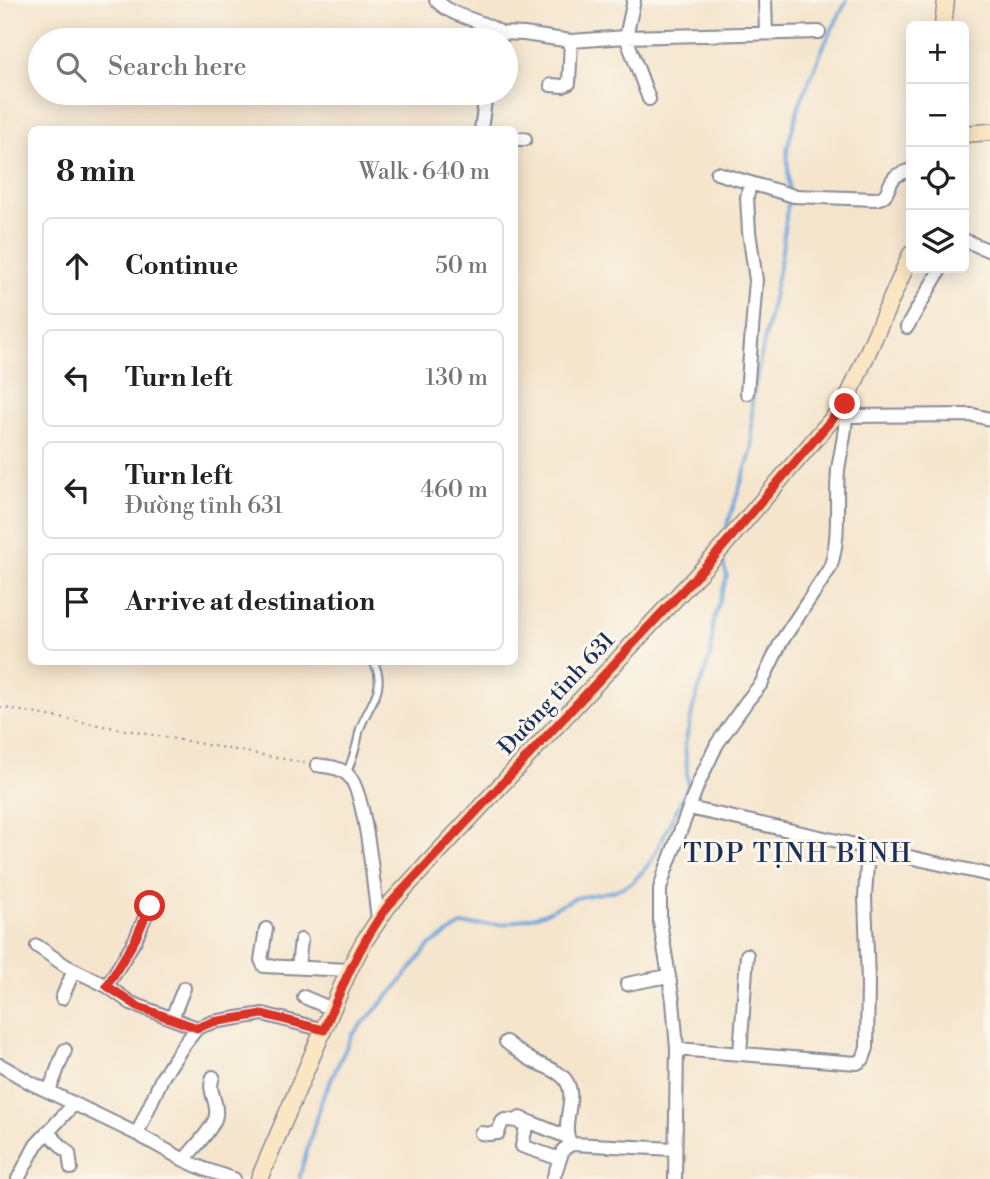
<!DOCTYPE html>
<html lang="en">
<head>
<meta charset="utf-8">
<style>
	:root { --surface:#fff; --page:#f2f2f2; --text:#222; --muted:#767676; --line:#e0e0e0 }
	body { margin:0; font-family:"Libre Bodoni",serif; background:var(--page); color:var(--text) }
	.controls { position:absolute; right:21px; top:21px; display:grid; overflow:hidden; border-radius:10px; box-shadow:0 4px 18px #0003 }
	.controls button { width:63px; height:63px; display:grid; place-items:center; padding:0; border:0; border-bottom:2px solid var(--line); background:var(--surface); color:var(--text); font:35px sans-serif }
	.stop { position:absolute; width:21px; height:21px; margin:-16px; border:5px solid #d93025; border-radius:50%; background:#fff }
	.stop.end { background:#d93025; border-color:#fff; box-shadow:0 2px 7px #0008 }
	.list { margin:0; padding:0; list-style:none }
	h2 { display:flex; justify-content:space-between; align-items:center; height:91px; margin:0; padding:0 28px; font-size:30px }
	h2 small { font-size:23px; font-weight:400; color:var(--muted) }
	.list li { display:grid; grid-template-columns:46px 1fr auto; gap:21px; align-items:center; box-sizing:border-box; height:98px; margin:0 14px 14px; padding:0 14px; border:2px solid var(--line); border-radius:10px }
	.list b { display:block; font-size:26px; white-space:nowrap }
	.list p { margin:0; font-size:23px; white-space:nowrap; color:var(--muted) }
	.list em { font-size:23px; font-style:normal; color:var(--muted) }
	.icon { flex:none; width:38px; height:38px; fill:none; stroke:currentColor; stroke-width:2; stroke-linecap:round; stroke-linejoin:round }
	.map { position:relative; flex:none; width:990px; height:1179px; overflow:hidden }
	.search { position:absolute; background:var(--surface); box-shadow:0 4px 18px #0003; left:28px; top:28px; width:490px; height:77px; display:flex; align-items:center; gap:18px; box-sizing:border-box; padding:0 24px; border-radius:38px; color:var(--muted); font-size:26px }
	.panel { position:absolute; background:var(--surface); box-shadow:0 4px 18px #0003; left:28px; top:126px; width:490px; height:539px; border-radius:10px }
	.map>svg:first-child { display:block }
</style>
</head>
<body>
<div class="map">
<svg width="990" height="1179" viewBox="0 0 990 1179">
	<rect width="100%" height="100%" fill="#fbf7ec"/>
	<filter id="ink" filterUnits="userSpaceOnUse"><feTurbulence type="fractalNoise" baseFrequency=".0143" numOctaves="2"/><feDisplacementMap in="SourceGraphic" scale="14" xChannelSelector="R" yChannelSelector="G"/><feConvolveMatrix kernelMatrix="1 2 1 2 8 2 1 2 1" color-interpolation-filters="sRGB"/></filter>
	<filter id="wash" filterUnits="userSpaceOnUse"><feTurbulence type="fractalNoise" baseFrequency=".00686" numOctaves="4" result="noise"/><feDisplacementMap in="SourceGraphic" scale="28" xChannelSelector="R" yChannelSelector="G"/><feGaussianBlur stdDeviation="1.57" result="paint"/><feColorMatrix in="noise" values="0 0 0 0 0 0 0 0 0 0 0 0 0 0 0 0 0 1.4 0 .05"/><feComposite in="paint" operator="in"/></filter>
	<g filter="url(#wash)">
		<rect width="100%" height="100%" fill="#f5e5cd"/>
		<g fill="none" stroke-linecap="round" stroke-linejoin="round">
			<path stroke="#6ba4da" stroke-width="3.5" d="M724,535l28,-85v-49l29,-143 8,-64 -2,-45 12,-44 26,-62 22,-43
				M300,1179v-4l21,-74 31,-66 43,-46 34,-43 32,-21 43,-1 39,-10 32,-16 39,-7 19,-9 17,-19 38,-76 -3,-43 9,-40 17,-50 2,-31 14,-47 -6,-20"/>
		</g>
	</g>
	<g filter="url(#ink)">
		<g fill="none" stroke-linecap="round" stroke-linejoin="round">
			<defs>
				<path id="lane" d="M347,773c3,-9 7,-18 9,-27 2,-5 2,-11 4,-17 7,-22 27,-40 15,-64"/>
				<path id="street" d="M436,0c18,19 44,18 65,33l-2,7
					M634,0l-8,37 23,62
					M765,0l1,33
					M501,33l23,1 47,7
					M551,85l12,1 6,-3 2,-42 55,-4 193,-5
					M481,130l5,-37
					M514,139h11
					M717,173l77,23 82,3c15,-3 10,-13 19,-22 4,-4 11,-5 16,-7
					M964,240l26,11
					M907,327l34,-59
					M747,393l9,-113 -7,-48 -2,-34 3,-15
					M847,416l126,-1 17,4
					M317,765c11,2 23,2 31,10 18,16 26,116 30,144
					M689,808l301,67
					M266,929l-5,31 3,6 85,4
					M37,946l29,20 41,20 24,17 66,25
					M298,967l3,-27
					M627,984l41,-8
					M107,986l28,-46 15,-34
					M304,997l28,12
					M62,998l12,-28
					M172,1018l12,-30
					M506,1042c9,7 18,14 27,19 10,5 21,8 29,15 20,18 -4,47 9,68
					M677,1049l180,14 6,-4 4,-11 1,-65 -3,-86 3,-49
					M740,1054l7,-99
					M0,1065l31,18 106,51 47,26 20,9 30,10
					M49,1091l16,-41
					M520,1118l47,19
					M47,1132l22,21 2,15
					M481,1133l8,1 9,-1 4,-11 3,-2c7,0 17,1 21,7l-4,19 38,13
					M137,1134l25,-56 21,-32 14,-18 16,-6 50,-8 61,16
					M184,1160c8,-10 31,-33 32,-45 2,-14 -9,-24 -3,-38
					M18,1179l18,-34 38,-41
					M553,1179l10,-29 8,-6 104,5
					M675,1179l2,-130 -4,-48 -13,-79v-33l5,-17 33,-88 19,-40 30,-43 14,-17 20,-42 49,-74c11,-32 5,-65 8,-98 3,-22 10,-44 7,-66"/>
				<path id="secondary" d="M943,26l3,-26
					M964,134l26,-2
					M259,1179l90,-209 14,-27 25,-37 326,-349 131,-153 66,-150"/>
			</defs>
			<use href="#lane" stroke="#888a96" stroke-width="10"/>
			<use href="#street" stroke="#888a96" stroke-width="16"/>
			<use href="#secondary" stroke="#888a96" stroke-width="19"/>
			<path stroke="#888a96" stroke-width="2" stroke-dasharray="2 5" stroke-linecap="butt" d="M0,707l306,56"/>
			<use href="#lane" stroke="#fff" stroke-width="6"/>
			<use href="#street" stroke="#fff" stroke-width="12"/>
			<use href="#secondary" stroke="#fbe6c4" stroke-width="16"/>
		</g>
	</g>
	<g fill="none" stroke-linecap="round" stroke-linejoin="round" filter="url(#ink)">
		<path stroke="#d93025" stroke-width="9" d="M150,906l-15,34 -28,46 32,21 58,21 16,-6 50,-8 61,16c18,-44 35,-85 64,-124l326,-349 131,-153"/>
	</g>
	<g text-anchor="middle" stroke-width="6" stroke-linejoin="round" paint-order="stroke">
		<g font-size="23" fill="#1b2f5e" stroke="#fbf7ec">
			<text transform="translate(556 693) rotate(-47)" y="8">Đường tỉnh 631</text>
		</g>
		<g font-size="26" letter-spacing="2" fill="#1b2f5e" stroke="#fbf7ec">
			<text x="798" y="862">TDP TỊNH BÌNH</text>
		</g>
	</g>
</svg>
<div class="controls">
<button>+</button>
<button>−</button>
<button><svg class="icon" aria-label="locate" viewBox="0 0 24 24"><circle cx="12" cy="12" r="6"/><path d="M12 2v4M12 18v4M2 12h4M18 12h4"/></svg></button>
<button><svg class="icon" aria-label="layers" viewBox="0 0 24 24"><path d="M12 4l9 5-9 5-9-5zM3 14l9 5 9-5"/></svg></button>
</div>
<div class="stop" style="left:150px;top:906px"></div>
<div class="stop end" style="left:845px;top:404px"></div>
<div class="search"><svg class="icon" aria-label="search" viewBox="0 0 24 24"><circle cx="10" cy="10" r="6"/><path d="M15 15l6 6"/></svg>Search here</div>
<section class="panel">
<h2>8 min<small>Walk · 640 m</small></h2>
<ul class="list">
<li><svg class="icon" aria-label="ahead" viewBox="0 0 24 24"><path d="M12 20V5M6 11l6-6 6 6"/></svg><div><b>Continue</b></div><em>50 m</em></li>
<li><svg class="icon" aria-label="left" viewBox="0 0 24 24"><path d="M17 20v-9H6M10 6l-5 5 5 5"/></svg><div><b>Turn left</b></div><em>130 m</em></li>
<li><svg class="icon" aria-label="left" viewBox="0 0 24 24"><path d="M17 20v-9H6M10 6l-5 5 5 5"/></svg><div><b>Turn left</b><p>Đường tỉnh 631</p></div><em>460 m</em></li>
<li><svg class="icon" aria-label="arrive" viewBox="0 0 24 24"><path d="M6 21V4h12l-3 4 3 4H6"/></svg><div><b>Arrive at destination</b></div></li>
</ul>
</section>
</div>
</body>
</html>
